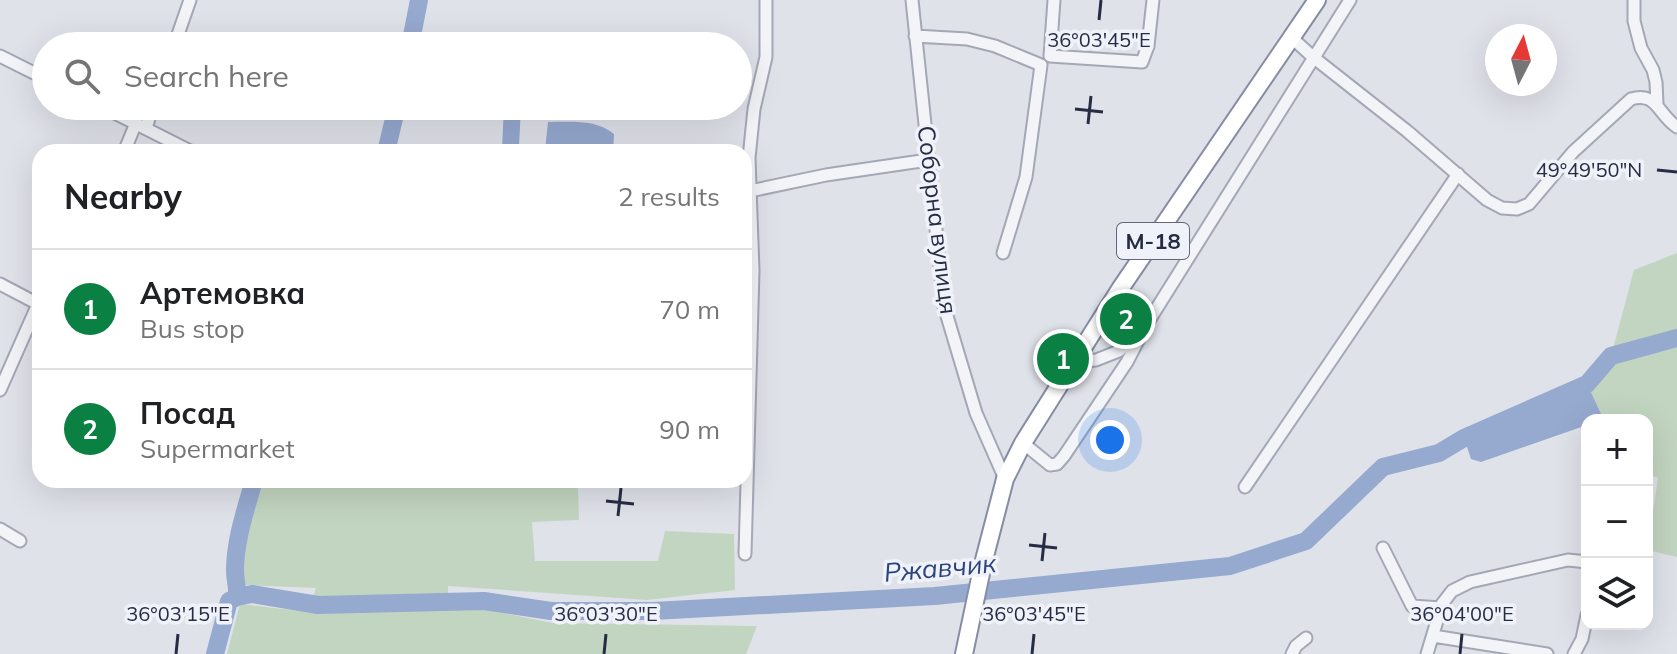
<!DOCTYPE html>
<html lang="en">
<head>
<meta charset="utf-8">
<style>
	:root { --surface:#fff; --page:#f2f2f2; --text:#202124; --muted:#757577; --line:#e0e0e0; --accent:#0b8043 }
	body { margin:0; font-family:Mulish,sans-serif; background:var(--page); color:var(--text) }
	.controls { position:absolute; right:24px; bottom:24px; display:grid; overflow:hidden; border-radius:16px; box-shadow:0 8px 32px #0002 }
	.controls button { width:72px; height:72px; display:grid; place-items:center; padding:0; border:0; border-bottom:2px solid var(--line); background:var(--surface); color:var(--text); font:40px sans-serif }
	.compass { position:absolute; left:1485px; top:24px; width:72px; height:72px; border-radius:50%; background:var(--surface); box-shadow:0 8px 32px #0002; rotate:6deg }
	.you { position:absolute; left:1110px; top:440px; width:28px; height:28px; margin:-20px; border:6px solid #fff; border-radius:50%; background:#1a73e8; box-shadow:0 0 0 12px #1a73e833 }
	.badge { display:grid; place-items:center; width:52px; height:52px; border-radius:50%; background:var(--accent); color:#fff; font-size:26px; font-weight:700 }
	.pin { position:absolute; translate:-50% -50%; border:4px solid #fff; box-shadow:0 2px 8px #0006 }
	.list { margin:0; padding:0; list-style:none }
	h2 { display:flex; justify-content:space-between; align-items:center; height:104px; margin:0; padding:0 32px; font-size:34px }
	h2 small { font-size:26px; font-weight:400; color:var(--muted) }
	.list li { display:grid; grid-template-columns:52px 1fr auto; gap:24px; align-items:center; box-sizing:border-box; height:120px; padding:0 32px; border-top:2px solid var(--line) }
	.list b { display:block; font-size:30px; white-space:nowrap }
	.list p { margin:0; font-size:26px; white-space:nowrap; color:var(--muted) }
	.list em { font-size:26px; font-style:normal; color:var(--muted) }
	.icon { flex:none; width:44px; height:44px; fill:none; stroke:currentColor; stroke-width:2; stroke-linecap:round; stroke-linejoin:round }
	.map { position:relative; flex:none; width:1677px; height:654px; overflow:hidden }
	.search { position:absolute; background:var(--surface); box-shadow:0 8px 32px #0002; left:32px; top:32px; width:720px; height:88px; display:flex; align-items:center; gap:20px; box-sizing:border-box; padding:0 28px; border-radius:44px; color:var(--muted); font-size:30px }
	.panel { position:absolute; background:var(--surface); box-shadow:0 8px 32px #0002; left:32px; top:144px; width:720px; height:344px; border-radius:24px }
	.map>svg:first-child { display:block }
</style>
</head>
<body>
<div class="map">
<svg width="1677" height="654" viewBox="0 0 1677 654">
	<rect width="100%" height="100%" fill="#e0e2ea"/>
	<path fill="#c2d5c0" d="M1677,253v304l-30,-7 11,-72 -11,-4v-54h-43l-17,-36 24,-28 23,-86z
		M263,480h181l134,6 1,34 -47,2 3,39h123l7,-30 69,3 1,56 -88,10 -199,-14v16l105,21 204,3 -11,28h-519l13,-50 69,8 7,-24 -71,-3 -7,-16z"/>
	<path fill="#96a9cf" d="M504,106h17l-2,41 -17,1z
		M548,122c23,0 48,-3 66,12l-1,18 -68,-2z
		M1587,384l17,36h-17v5l-106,37 -10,-3 -7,-21z"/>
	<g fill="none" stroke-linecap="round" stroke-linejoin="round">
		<path stroke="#96a9cf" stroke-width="18" d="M410,46l9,-46
			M386,152l11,-46
			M237,597l15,-3 66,11 166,-4 67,10h102l282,-15 295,-30 76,-25 77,-74 56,-14 25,-15 123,-54 24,-28 66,-18
			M215,654l14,-53 8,-4c1,-10 -2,-17 -2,-26 0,-31 11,-62 19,-91"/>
		<defs>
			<path id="minor" d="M912,0l32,306 32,107 29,66
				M1054,0l-4,56 92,6 6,-16 5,-46
				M1634,0v21l7,27 12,22 3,12 1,22
				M915,36l52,3 28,7 46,19 -15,112 -23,76
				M1292,38l21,19 94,74 80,69 15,8 15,1 12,-5 44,-52 58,-53c26,-8 27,16 46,28
				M174,46l16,-46
				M0,56l46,23
				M101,106l91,46
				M146,128l7,-22
				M124,152l12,-29
				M750,191l76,-16 102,-15
				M0,284l40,21
				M1074,362l22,-2 23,-9 20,-18
				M0,390l38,-86
				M1023,443l27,22 7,-1 7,-8 63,-94 18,-35 205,-327
				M1245,487l213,-313
				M0,529l20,12
				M1383,548l29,58 29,2
				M745,554l8,-283 -4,-113 5,-49 12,-52v-57
				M1433,636l114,18
				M1292,654l4,-8 10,-8
				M1427,654l15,-50 10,-13 18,-9 98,-22 19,2
				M1574,654l8,-15 5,-24"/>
			<path id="highway" d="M964,654l19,-90 22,-85 18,-36 97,-154 197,-289"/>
		</defs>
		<use href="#minor" stroke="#a4a8b5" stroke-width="15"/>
		<use href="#highway" stroke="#858ca3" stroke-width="20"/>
		<use href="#minor" stroke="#f3f4f8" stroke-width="11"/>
		<use href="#highway" stroke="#fff" stroke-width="16"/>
	</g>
	<path fill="none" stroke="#262c44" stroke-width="3" d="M1099,20l2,-20M1075,109l28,3M1088,124l3,-28M1657,170l20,2M606,501l28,3M618,516l3,-28M1029,545l28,3M1042,561l3,-28M176,654l2,-20M604,654l2,-20M1032,654l2,-20M1460,654l2,-20"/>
	<g text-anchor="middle" stroke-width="7" stroke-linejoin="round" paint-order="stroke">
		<rect fill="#eff2f8" stroke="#62677a" stroke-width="2" x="1117" y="223" width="72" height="36" rx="6"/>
		<g font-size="22" font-weight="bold" fill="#262c44">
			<text x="1153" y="249">М-18</text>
		</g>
		<g font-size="24" fill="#262c44" stroke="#eff2f8">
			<text transform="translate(937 220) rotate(83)" y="8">Соборна вулиця</text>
		</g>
		<g font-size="26" font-style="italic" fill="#2c437c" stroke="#eff2f8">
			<text transform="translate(940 568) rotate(-5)" y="9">Ржавчик</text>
		</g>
	</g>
	<g font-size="20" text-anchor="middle" fill="#262c44" stroke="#eff2f8" stroke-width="7" stroke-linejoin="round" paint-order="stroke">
		<text x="1099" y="47">36°03'45"E</text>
		<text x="1589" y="177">49°49'50"N</text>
		<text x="178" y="621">36°03'15"E</text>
		<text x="606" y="621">36°03'30"E</text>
		<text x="1034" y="621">36°03'45"E</text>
		<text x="1462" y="621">36°04'00"E</text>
	</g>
</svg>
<div class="controls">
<button>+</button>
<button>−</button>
<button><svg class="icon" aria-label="layers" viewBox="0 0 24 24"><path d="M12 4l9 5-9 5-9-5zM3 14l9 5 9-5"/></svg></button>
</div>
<svg class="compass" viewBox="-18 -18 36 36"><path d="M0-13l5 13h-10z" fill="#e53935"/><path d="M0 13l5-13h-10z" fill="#757577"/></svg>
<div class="you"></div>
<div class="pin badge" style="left:1063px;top:359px">1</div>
<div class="pin badge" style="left:1126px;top:319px">2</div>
<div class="search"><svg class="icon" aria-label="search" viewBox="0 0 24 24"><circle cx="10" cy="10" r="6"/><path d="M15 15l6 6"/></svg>Search here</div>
<section class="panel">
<h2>Nearby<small>2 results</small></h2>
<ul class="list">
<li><span class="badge">1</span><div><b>Артемовка</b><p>Bus stop</p></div><em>70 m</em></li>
<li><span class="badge">2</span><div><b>Посад</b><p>Supermarket</p></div><em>90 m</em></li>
</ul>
</section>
</div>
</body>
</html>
